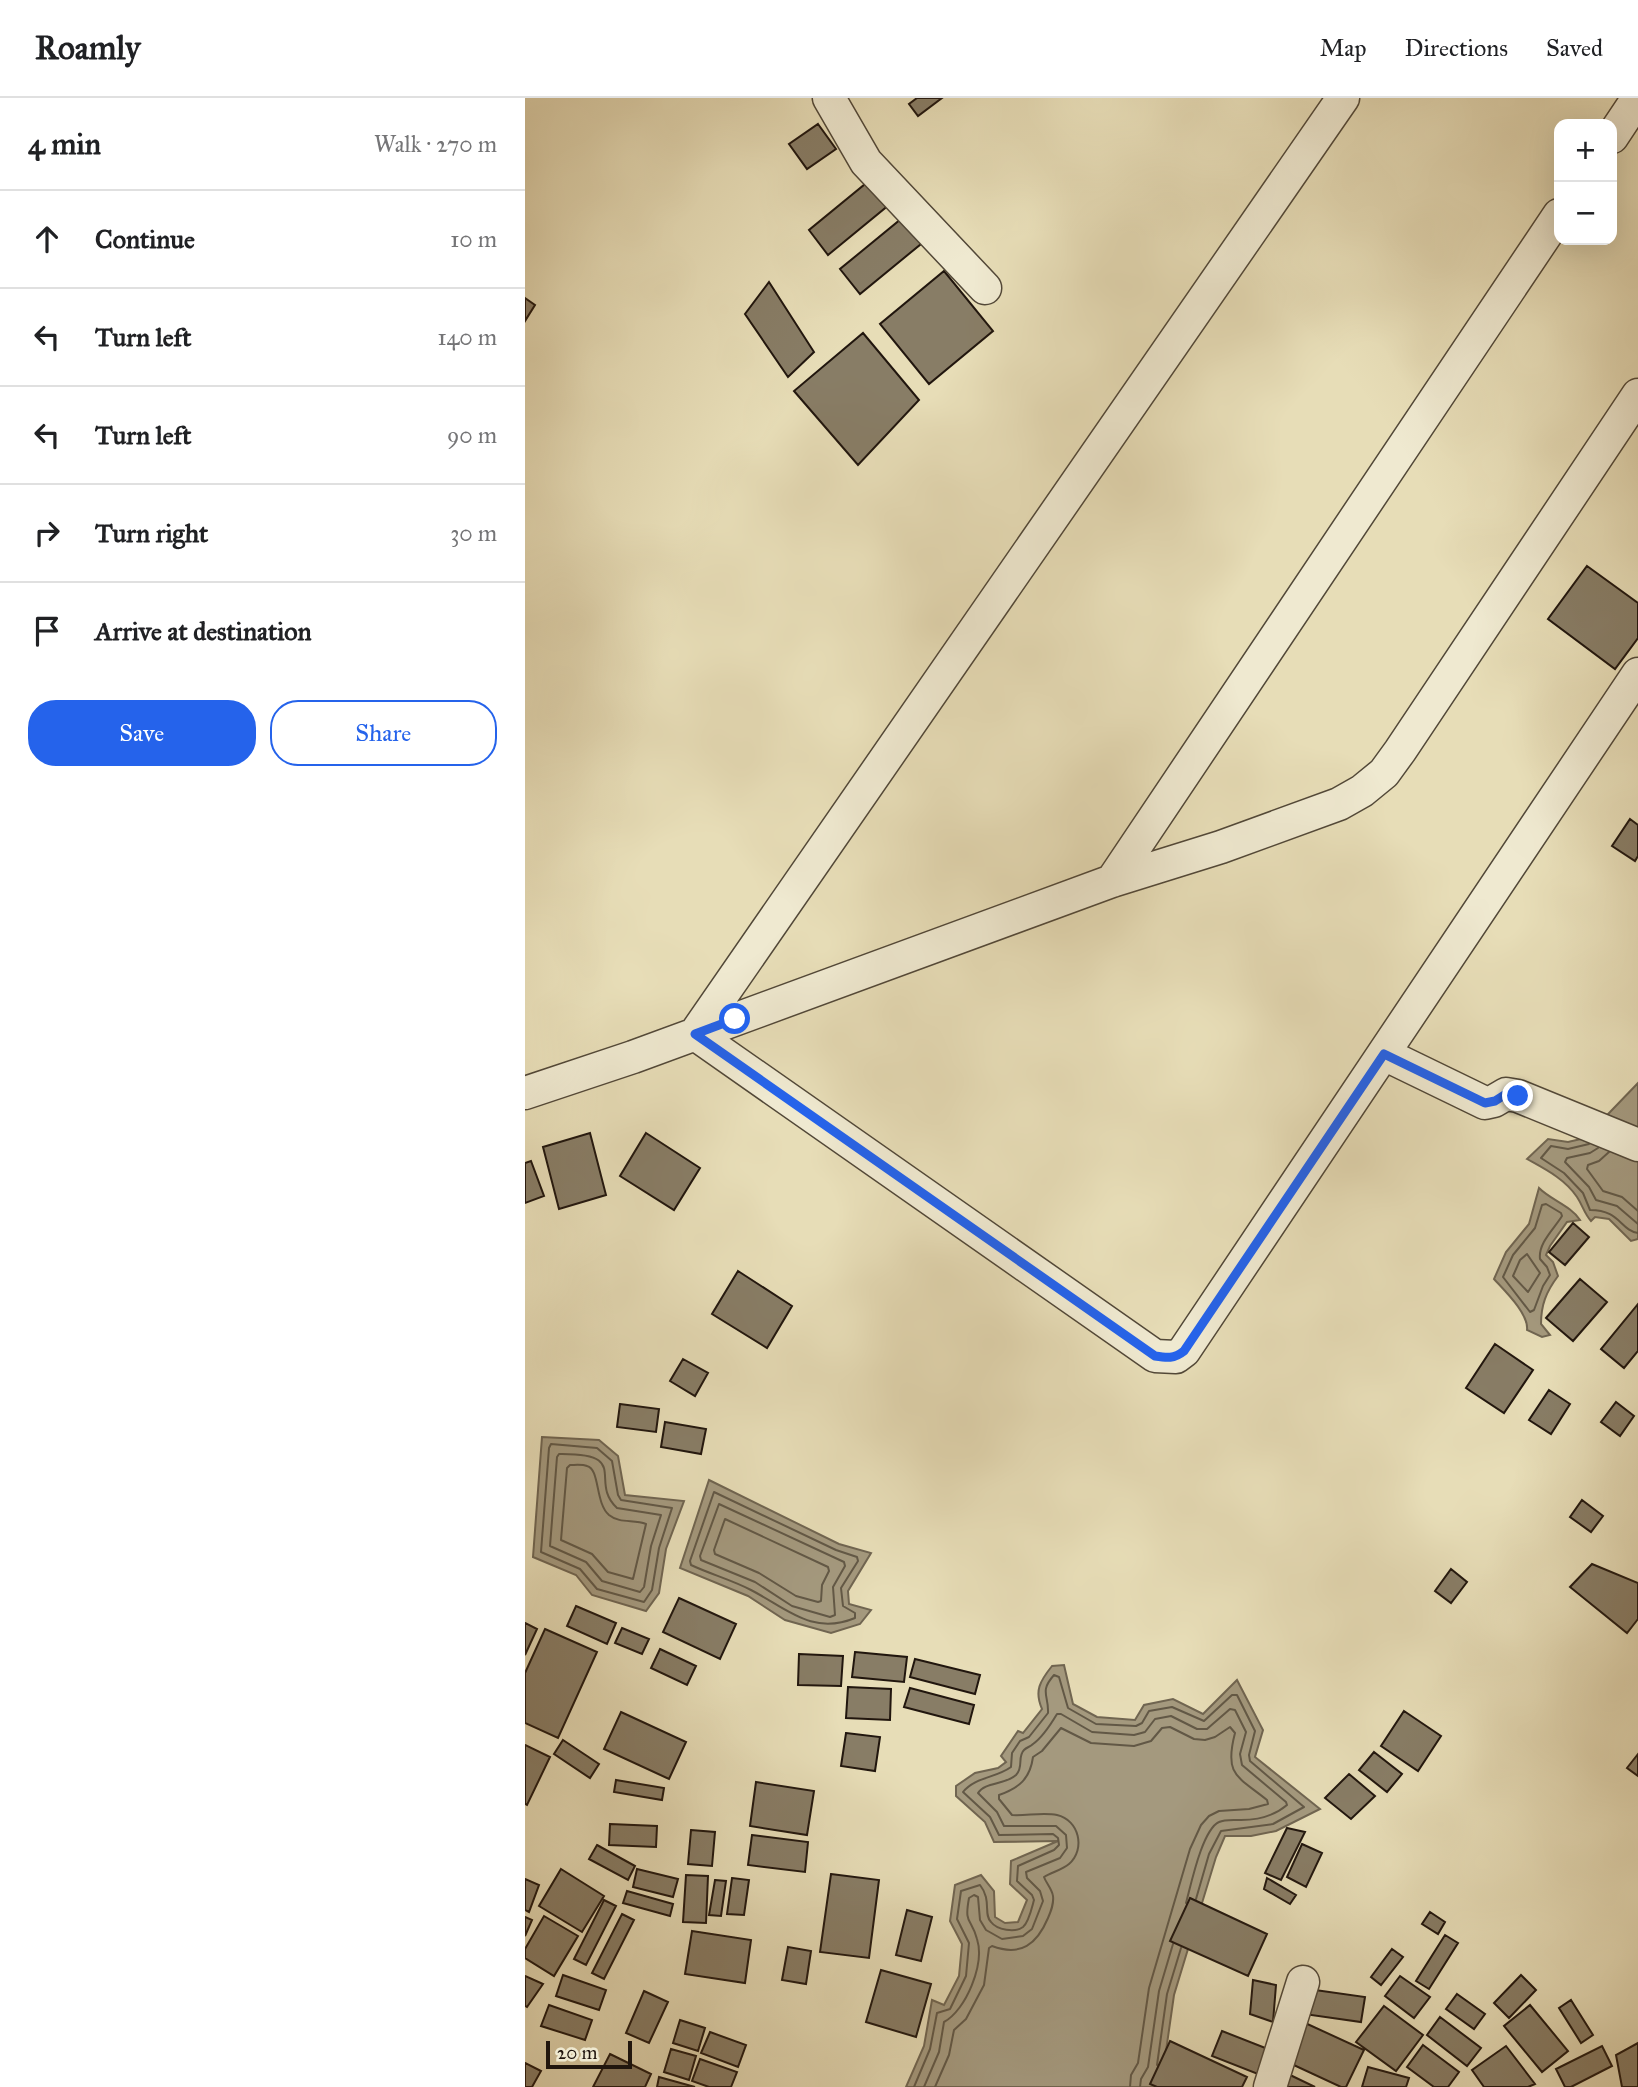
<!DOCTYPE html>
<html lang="en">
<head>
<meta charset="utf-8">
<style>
	:root { --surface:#fff; --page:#f2f2f2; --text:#202124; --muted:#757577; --line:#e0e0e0; --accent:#2563eb }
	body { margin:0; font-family:"IM FELL Great Primer",serif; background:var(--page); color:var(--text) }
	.controls { position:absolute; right:21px; top:21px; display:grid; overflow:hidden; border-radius:14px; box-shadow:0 7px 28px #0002 }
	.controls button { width:63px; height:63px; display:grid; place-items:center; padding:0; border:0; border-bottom:2px solid var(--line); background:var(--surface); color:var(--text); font:35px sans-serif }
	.scale { position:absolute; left:21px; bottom:18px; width:86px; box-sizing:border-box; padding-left:7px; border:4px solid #21160e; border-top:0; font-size:19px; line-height:24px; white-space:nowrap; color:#21160e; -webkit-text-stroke:5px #efe9d0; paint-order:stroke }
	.stop { position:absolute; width:21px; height:21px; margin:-16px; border:5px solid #2563eb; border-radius:50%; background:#fff }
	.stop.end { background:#2563eb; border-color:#fff; box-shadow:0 2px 7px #0008 }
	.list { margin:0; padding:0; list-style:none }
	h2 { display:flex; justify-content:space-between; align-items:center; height:91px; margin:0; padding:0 28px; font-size:30px }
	h2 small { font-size:23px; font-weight:400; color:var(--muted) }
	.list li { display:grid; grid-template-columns:46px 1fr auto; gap:21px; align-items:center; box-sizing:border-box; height:98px; padding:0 28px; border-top:2px solid var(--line) }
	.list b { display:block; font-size:26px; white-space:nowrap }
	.list em { font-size:23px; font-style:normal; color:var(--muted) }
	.actions { display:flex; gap:14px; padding:21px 28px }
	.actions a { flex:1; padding:16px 0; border:2px solid var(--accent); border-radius:28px; text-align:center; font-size:24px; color:var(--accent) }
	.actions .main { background:var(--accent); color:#fff }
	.icon { flex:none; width:38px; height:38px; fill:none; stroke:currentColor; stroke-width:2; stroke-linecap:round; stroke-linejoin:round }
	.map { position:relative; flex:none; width:1113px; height:1989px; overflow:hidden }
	header { display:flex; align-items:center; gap:42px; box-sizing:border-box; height:98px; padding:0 35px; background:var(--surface); border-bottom:2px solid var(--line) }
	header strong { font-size:33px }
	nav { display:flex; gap:38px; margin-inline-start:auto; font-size:24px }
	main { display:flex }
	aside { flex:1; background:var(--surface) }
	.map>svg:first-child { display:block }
</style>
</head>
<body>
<header>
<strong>Roamly</strong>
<nav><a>Map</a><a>Directions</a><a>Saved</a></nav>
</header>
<main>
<aside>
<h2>4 min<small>Walk · 270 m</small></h2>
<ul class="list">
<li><svg class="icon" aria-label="ahead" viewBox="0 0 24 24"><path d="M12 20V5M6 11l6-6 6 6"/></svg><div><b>Continue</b></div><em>10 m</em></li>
<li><svg class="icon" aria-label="left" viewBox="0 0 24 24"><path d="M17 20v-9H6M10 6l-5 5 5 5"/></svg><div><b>Turn left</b></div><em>140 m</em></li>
<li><svg class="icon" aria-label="left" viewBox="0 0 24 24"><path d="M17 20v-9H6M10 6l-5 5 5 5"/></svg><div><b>Turn left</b></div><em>90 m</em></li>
<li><svg class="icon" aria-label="right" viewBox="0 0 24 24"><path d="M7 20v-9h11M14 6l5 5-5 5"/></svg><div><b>Turn right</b></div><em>30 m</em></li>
<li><svg class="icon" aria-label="arrive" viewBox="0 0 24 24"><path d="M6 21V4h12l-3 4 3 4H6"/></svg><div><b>Arrive at destination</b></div></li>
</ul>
<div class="actions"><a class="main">Save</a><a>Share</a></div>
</aside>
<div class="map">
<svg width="1113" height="1989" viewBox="0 0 1113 1989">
	<rect width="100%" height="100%" fill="#e7ddb7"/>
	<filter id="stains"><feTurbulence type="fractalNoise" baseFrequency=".00286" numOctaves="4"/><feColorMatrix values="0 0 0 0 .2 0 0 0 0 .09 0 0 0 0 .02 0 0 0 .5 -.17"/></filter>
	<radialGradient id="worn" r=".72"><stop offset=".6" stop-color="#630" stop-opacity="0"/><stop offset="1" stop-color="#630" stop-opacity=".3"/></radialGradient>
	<path fill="#a4997e" stroke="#706551" stroke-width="2" d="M1113,985v156l-7,2 -22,-22 -14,-2 -4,4c-7,-8 -8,-15 -14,-24 -12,-18 -32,-28 -50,-38l21,-20 20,3 17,-4z
		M1014,1090c12,12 32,18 41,32l-13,2 -17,24 -4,9 7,7 5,14c-12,16 -17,29 -17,48l9,11 -8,2 -15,-7c2,-16 -22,-39 -33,-51l12,-27 23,-28z
		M17,1339l57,3 19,16 7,39 59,6 -18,48 -7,44 -13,18 -54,-16 -16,-20 -43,-18z
		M184,1382l130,64 32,9 -23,38 1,13 22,6 -11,14 -29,9 -46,-13 -37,-24 -68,-28z
		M539,1567l9,39 24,13 38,3 9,-15 29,-6 30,15 34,-34 26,50 -8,27 65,52 -44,22 -25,5h-26l-9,21 -42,138 -11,77 -9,15h-248l18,-41 8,-46 12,5 15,-29 3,-32 -12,-23 5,-36 26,-10 13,16 1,26 10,6 13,-1 9,-22 -17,-16 1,-23 47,-20 -64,1 -9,-20 -29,-26v-10l19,-13 23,-5 8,-6 -5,-6 17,-25 5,2 19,-24c-8,-18 -2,-28 10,-43z"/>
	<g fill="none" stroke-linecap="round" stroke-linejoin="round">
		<path stroke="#625846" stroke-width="2" d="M1064,1046l-21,5 -17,-3 -10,12 23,15 19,20 7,17c30,0 30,20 48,23
			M1073,1050l-8,5 -23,5 -2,4 24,25 7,13 21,6 21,18
			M1084,1054l-10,9 -11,4 -1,4 16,22 19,6 16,14
			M1021,1106l15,9 1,3c-8,13 -24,27 -22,43l7,8 3,8 -7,11 -9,24 -4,2 -27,-35 10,-22 22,-27 7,-23z
			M1002,1156l13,19 -12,19 -15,-16 7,-16z
			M26,1346l46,4 15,13 6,34 3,5 51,8 -13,40 -7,42 -8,12 -47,-13 -17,-20 -39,-17 8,-104z
			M34,1356c73,-1 29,27 58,54l44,7 -10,31 -7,41 -4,5 -38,-11 -16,-19 -36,-16 7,-89z
			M45,1367c5,0 12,-1 17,1 13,3 8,37 22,49 11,9 25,4 37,9l-13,55 -25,-7 -16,-18 -31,-14 6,-72z
			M189,1394l122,58 21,7 1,4 -17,27 2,18 12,7v5c-43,18 -69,-10 -104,-28 -19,-10 -41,-16 -60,-25l-1,-4z
			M194,1406l125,58 1,4 -12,21 2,28 -5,2 -38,-11 -37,-24 -54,-22 -1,-4z
			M200,1421l103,48 1,4 -7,14 -1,16 -3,1 -22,-6 -37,-23 -44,-19 -1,-4z
			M632,1967l10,-71 14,-46
			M389,1989l16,-38 7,-36 13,-4 16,-33 3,-33 -12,-24 4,-28 19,-6c12,15 3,29 11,37 6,8 24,11 32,5 6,-5 9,-20 11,-27l-2,-5 -15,-14 1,-15 36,-16 5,-5 -1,-7 -5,-4 -54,1 -9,-18 -27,-25c12,-15 33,-14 48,-25l1,-14 8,-12 9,-4 19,-24c1,-18 -9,-21 6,-38l5,2 9,31 28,16 40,2 6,-3 7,-12 23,-4 32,14 28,-26h5l18,36 -6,24 1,6 54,46 -31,17 -52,7 -12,23 -13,45
			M399,1989l15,-35 5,-30c22,-12 41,-58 33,-83 -6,-22 -13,-14 -8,-41l5,-3 4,2 2,23 6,10 16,9 21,-3 9,-7 11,-28 -3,-10 -13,-13 -1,-6 34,-14 7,-10 -1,-13 -10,-9h-52l-7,-14 -19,-19c7,-11 27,-8 38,-18 8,-8 1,-18 8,-25 3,-3 6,-3 9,-6 10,-7 18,-20 24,-30h4l31,18 42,3 11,-3 10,-13 16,-3 26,13h10l23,-20 5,1 11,22 -6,22 2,11 44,37 1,3c-13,11 -29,15 -46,15 -7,0 -16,-1 -22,2 -17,8 -28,63 -33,81
			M410,1989l14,-32 5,-25 12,-11 18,-34 5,-37 3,-2c29,11 45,-2 56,-28 3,-7 6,-14 5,-22 -1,-7 -7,-13 -9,-19 8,-5 18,-7 25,-13 17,-15 10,-44 -12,-49 -14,-3 -31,1 -45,0l-13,-16v-4c20,-7 31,-16 34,-38l9,-6 19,-23 30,15 43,3 17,-5 11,-13 8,-1 24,12 11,1 10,-3 15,-10 5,6c-11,42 2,43 32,67l1,4 -19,5 -30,2 -10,5 -8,9 -11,24 -41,139 -11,75 -7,12 -1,12
			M615,1989l1,-8 7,-12 11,-76 14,-47"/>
	</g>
	<path fill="#887d66" stroke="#21160e" stroke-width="2" d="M392,0h25l-24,18 -9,-12z
		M293,26l18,25 -29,20 -18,-25z
		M345,82l20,24 -62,51 -19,-25z
		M376,121l20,25 -61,50 -20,-25z
		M419,173l49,60 -64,53 -49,-60z
		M244,184l45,70 -26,25 -43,-63z
		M0,200l10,7 -10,16z
		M338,235l56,67 -61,65 -64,-74z
		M1062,468l51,37v35l-23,31 -67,-50z
		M1105,721l8,6v31l-3,5 -23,-15z
		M65,1035l16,62 -47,14 -16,-62z
		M121,1035l54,35 -26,42 -54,-34z
		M6,1063l13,35 -19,7v-40z
		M1048,1125l16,14 -24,28 -16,-13z
		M213,1173l54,35 -25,42 -55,-34z
		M1055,1181l27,23 -34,39 -27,-23z
		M1113,1206v47l-14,17 -23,-19z
		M970,1246l38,26 -29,43 -38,-25z
		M158,1261l25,14 -13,23 -25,-15z
		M1024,1292l21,14 -19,30 -22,-14z
		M1091,1304l18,14 -14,20 -19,-14z
		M95,1306l39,5 -3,23 -39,-5z
		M140,1324l41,7 -5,25 -40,-7z
		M1057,1402l21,16 -12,16 -21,-15z
		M1067,1466l46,19v36l-11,14 -57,-46z
		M926,1471l16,13 -16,21 -16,-12z
		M154,1500l57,26 -16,35 -57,-27z
		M51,1508l40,17 -9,21 -40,-18z
		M0,1525l12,6 -12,26z
		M97,1530l27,11 -7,15 -27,-11z
		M20,1531l52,23 -39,86 -33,-15v-50z
		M135,1551l36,17 -9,19 -36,-17z
		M330,1554l52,5 -3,25 -52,-5z
		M274,1556l44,2 -2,30 -43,-1z
		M390,1561l65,16 -5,19 -65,-17z
		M323,1589l43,2 -1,31 -44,-2z
		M385,1590l64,17 -5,19 -65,-17z
		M879,1613l37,25 -23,35 -37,-25z
		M96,1614l65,30 -17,37 -65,-30z
		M321,1635l34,4 -5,34 -34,-5z
		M38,1642l36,24 -9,14 -36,-24z
		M0,1647l25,12 -23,48 -2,-1z
		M849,1654l28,22 -15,18 -28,-22z
		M1113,1656v22l-11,-8z
		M824,1676l26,22 -24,23 -26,-21z
		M91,1682l48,8 -2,12 -48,-8z
		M231,1684l58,9 -7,44 -57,-9z
		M85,1726l47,2 -1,21 -47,-2z
		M762,1730l18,4 -24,48 -16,-7z
		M166,1732l24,2 -3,34 -24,-2z
		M227,1737l56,7 -3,30 -57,-7z
		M777,1746l20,9 -16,34 -19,-10z
		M72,1747l38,21 -7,14 -39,-21z
		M36,1771l43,27 -22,36 -43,-26z
		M112,1771l41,10 -5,18 -40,-10z
		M306,1776l48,6 -10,78 -49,-6z
		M161,1777l22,1 -2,47 -23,-1z
		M207,1780l17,2 -5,35 -17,-1z
		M742,1780l29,17 -6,9 -26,-15z
		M0,1781l14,6 -10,27 -4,-2z
		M190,1782l11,1 -5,35 -12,-1z
		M102,1793l46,13 -3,12 -47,-13z
		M665,1800l77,36 -19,42 -78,-35z
		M79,1802l12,6 -30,59 -12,-6z
		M382,1812l25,7 -11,44 -25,-6z
		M905,1814l15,10 -7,12 -16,-10z
		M97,1816l12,6 -30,59 -12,-6z
		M19,1818l34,20 -24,40 -29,-18v-9z
		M0,1819l7,3 -7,16z
		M167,1833l59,9 -6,43 -60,-9z
		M920,1837l13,8 -29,46 -13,-8z
		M263,1849l23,4 -5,33 -24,-4z
		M867,1851l11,8 -22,28 -10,-8z
		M356,1872l50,14 -15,53 -50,-15z
		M38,1877l43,15 -7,20 -43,-14z
		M996,1877l15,15 -27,28 -15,-15z
		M0,1878l18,8 -16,23 -2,-1z
		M875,1878l30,21 -16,21 -29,-22z
		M728,1882l23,5 -3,37 -23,-8z
		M783,1891l57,8 -4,25 -57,-8z
		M119,1893l24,11 -19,41 -23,-10z
		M932,1896l28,20 -11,15 -28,-20z
		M1046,1902l22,35 -12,8 -22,-35z
		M24,1907l43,15 -7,20 -44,-14z
		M1005,1907l38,46 -26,21 -38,-46z
		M859,1908l39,29 -27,36 -40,-29z
		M915,1919l41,31 -14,18 -40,-31z
		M155,1922l25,8 -7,23 -25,-8z
		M778,1924l61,28 -18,37h-5l-56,-26z
		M697,1933l51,20 -10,25 -51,-20z
		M185,1934l36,13 -8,22 -37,-14z
		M645,1943l77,36 -5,10h-85l-7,-3z
		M1113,1945v44h-16l-6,-32z
		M898,1947l36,27 -11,15h-14l-27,-20z
		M981,1948l29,38 -7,3h-44l-12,-17z
		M1077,1948l10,20 -41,21h-6l-9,-18z
		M146,1951l25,7 -7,24 -25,-8z
		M85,1956l41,20 -6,13h-52z
		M175,1961l37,13 -6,15h-22l-17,-6z
		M0,1965l16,8 -9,16h-7z
		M843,1969l41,11 -3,9h-44z
		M763,1976l27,13h-34z
		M134,1979l36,10h-38z"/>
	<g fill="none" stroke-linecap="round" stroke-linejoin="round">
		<defs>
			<path id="street" d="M304,0l37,64 119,126
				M818,0l-648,936 460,322 21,1 8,-6 454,-677
				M1087,39l26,-39
				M587,783l447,-666
				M859,956l101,49 9,-2 12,-7 12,2 120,49
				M0,995l108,-36 479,-176 109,-34 118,-43 23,-13 22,-18 16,-22 238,-356
				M745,1989l33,-105"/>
		</defs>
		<use href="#street" stroke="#524838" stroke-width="35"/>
		<use href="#street" stroke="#efe9d0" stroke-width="32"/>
	</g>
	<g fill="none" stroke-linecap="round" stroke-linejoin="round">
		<path stroke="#2563eb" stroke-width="9" d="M210,921l-40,15 460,322c12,2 19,3 29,-5l200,-297 101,49 10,-2 11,-7 12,2"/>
	</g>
	<rect width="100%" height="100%" filter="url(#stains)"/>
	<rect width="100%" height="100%" fill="url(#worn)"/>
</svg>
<div class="controls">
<button>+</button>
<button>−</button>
</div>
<div class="scale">20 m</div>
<div class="stop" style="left:210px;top:921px"></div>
<div class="stop end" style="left:993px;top:998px"></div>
</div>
</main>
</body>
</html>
